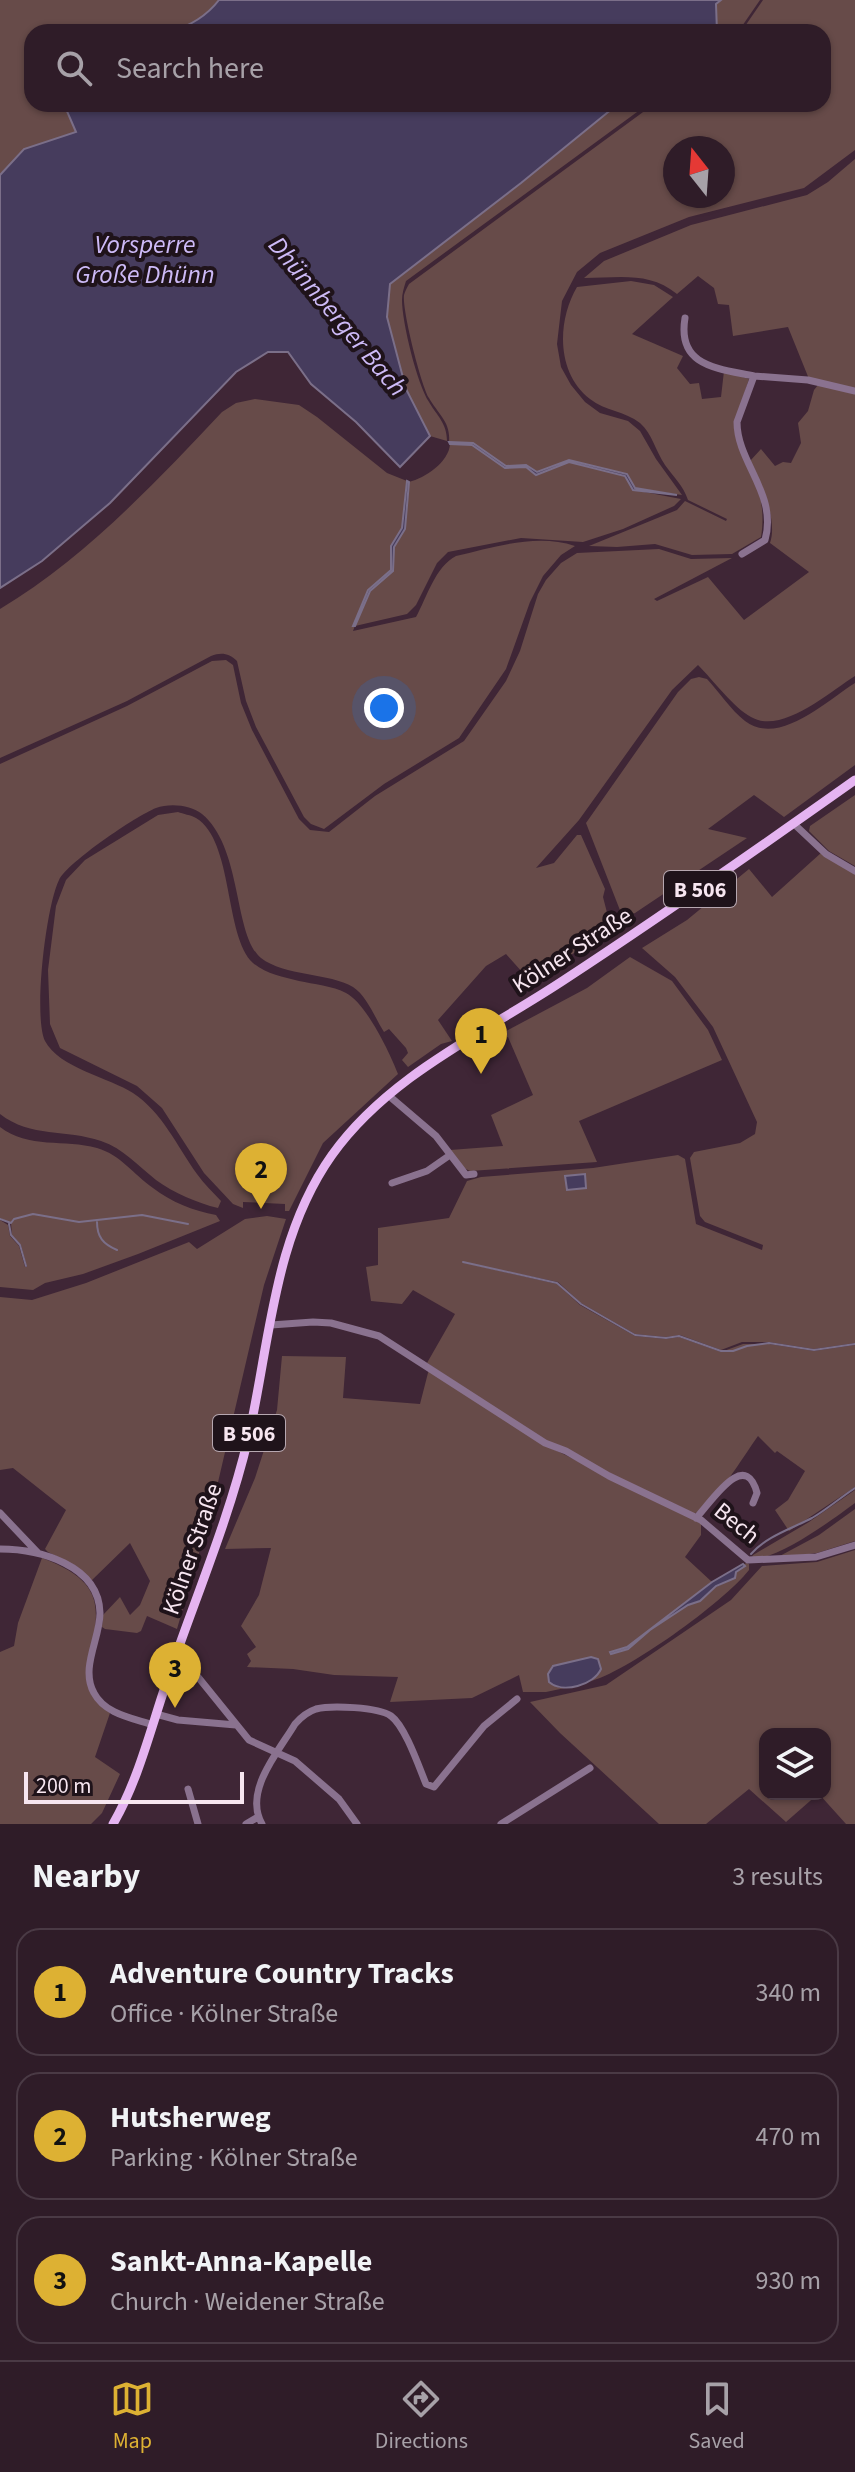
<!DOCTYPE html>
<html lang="en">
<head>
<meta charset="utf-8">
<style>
	:root { --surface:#2f1c28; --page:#3b2934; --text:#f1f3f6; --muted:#a7a1a8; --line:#4a3a45; --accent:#ddb133 }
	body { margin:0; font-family:"Source Sans 3",sans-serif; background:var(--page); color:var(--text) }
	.controls { position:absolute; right:24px; bottom:24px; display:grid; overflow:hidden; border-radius:16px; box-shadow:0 2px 6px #0004 }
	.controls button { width:72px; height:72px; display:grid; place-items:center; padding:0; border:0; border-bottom:2px solid var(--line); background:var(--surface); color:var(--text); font:40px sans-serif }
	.compass { position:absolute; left:663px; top:136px; width:72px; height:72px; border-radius:50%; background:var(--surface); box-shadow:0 2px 6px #0004; rotate:343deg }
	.scale { position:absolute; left:24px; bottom:20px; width:220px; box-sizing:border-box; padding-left:8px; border:4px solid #f7e6f0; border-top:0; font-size:22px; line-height:28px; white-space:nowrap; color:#f7e6f0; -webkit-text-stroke:6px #1f131a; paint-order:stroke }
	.you { position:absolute; left:384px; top:708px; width:28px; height:28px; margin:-20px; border:6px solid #fff; border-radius:50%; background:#1a73e8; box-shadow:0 0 0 12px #1a73e833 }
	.badge { display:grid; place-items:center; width:52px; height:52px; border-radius:50%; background:var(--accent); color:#111; font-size:26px; font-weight:700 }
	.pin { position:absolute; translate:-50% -66px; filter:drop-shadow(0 2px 4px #0008) }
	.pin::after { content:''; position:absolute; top:42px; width:28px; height:24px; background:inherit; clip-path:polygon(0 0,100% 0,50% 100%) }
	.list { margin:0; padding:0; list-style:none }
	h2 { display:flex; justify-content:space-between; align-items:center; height:104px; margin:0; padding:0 32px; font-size:34px }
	h2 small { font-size:26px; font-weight:400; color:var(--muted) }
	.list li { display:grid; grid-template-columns:52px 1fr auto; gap:24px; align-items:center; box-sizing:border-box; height:128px; margin:0 16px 16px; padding:0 16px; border:2px solid var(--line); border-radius:24px }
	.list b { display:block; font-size:30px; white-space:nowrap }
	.list p { margin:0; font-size:26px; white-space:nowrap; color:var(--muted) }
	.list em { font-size:26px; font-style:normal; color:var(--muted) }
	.icon { flex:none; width:44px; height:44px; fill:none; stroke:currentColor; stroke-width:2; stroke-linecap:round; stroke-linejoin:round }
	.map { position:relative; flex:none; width:855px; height:1824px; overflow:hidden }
	.search { position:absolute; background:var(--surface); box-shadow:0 2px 6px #0004; left:24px; right:24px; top:24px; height:88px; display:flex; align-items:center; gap:20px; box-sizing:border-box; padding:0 28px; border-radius:24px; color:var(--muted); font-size:30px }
	.sheet { height:536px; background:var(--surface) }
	nav { display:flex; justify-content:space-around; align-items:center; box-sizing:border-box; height:112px; border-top:2px solid var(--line); background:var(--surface); font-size:22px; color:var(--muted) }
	nav a { display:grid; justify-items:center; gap:4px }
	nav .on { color:var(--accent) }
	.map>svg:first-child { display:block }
</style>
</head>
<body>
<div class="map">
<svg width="855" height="1824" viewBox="0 0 855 1824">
	<rect width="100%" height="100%" fill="#3f2636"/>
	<path fill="#674b49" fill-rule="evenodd" d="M0,0h219c-13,17 -29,26 -49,32h-138v72h38l-4,5 10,23 -52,17 -24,26z
		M721,0h39l-22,32h-21l-1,-28z
		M763,0h92v150l-51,38 -115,29 -89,36 -23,19 -15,29 -5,43 4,23 10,18 14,17 15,11 28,8 12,10 16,28 26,36 -47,-7 -9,-14 -57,-14 -33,13 -10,-8 -20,1 -33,-23 -24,-1c2,-20 -11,-28 -20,-44 -8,-13 -27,-88 -25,-103 1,-4 3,-7 5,-11l245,-180h169v-72h-82zM675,148h48v48h-48z
		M618,104h30l-242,177c-2,6 -4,13 -4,19 0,22 15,84 27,102 8,14 18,21 18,39l-17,-5 -24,-46 -19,-73 3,-33 131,-101z
		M855,159v229l-46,-9 -21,-52 -55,9 -4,-31 -11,-1 -4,-16 -16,-12 -21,18c-28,-23 -59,-16 -93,-16l20,-17 87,-36 116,-30 21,-13z
		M631,281l23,4 19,12 -41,37 51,22 -6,12 13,16 9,-1 3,16 19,-2 3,-26 25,8 -14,43c14,37 33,74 26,115l-29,17 -40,1 -37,-11 -38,3 -28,-1 88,-36 8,-9 41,20 1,-2 -39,-19c-5,-15 -14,-22 -23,-35 -9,-13 -13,-32 -25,-42 -15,-12 -35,-12 -50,-24 -34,-26 -33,-78 -13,-112z
		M818,385l37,9v282c-26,16 -73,59 -104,41 -17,-9 -38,-37 -53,-52l-26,25 -93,130 -43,48 18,-5 23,-28h4l24,54 -2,8 8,31 -80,54 -25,-28 -20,12 -48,54 14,21 -11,3 -33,23 -6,-7 6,-7 -2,-5 -17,-19 -5,3c-9,-14 -17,-36 -31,-45 -23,-14 -69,-11 -92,-29 -28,-23 -18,-110 -59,-144 -11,-9 -32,-11 -46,-6 -20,8 -88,54 -97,72 -13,26 -26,136 -14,161 14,27 65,37 88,52 29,19 44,53 64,81 7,10 16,18 24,27l-3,7c-21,-5 -44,-15 -62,-28 -19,-15 -32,-31 -55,-39 -35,-12 -70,-3 -101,-27v-350l127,-58 85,-45 14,-1 7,5 8,38 11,27 47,89 11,11 19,2 46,-36 89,-55 42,-60 14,-30 18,-57 8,-14 15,-17 16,-10 82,-4 32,10 41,-1 -78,41 3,2 51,-24 36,43 65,-48 -39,-29c8,-22 -9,-62 -20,-82l11,-12 14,17 8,-4 8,1 10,-20 -3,-20 10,-12 6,-21z
		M255,399l44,6 18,12 70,56 20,8 -5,47 -11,18v24l-23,20 -15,41 63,-14c11,-20 19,-50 40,-61 38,-9 81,-23 119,-10l-14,9 -18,21 -13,26 -24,67 -47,69 -75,46 -60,45 -13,-5 -7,-7 -48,-90 -10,-26 -9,-40c-8,-8 -16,-9 -26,-5l-84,45 -127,57v-149c84,-50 156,-127 222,-197l14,-9z
		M450,444l22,1 33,23 21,-1 10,8 33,-13 56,14 9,14 47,9 -7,7 -51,23 -40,13 -62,-4 -73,14 -11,11 -21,42 -9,9 -52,12 15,-35 23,-20 1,-24 11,-18 4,-47c16,-4 40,-20 41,-38z
		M699,677l8,2c12,13 24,31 38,42 34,26 81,-20 110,-38v82l-71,52 -30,-22 -46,34 39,9 -112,75 -12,5 -37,-95 92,-131 13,-13z
		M855,795v71l-26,-15 -20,-20 1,-5z
		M178,812c5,2 13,3 18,6 38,23 28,118 57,145 13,11 30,14 46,18 14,3 34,5 47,12 20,10 44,60 52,81l-75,69 -34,68h-4v-7l-42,-2v6l-10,-4 -29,-31 -42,-65 -25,-22 -77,-38 -10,-24 -2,-54 8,-64 10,-26 19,-20 73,-45z
		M821,853l34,21v469l-41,6 -45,-7h-27l-21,8 -41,-15 -14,2 -31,-3 -54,-31 -23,-21 -97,-20 96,22 23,21 55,31 31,3 13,-2 42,15 22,-8h26l45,7 41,-6v142l-66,44 -14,-21 13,-10 17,-29 -28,-20 -2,2 -17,-17c-14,19 -44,71 -65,78l-147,-72 -119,-79 28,-49 -42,-24 -11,14 -31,-3 -5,-34 12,-2v-37l71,-10 18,-37 14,-4 112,-9 85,-13 7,4 11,65 66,26 1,-5 -58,-23 -5,-6 -10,-58 4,-6 46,-9 15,-9 2,-12 -44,-95 -38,-50 -33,-29 45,-28 62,-51 23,28z
		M630,957l42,24 36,49 14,30 -143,61 18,41 -127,9 -8,-4 -12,-17 53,-4 -12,-31 42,-20 -25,-58 -15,7v-6l94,-50z
		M0,1127c28,22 65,12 97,21 24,7 36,26 56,40 18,14 41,23 63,27l4,6 -82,33 -55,20 -38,9 -12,7 -33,-3v-67l8,5 2,11 9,10 6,21h2l-6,-22 -9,-10 -1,-12 -11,-5z
		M267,1216l19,3 -22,66 -52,223 -35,121 -30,-13 -6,15 -4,2 -32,-4 -3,-2 1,-12 17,-18 10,18 10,-10 10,-24 -20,-38 -39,38 -15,-15 -28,-14 -3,-3 21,-39 -53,-42 -13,2v-173l32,3 54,-17 103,-41 8,7 48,-30z
		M282,1356l64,1 -3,41 77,6 9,-35 116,76 156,77v13l-16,22 27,25 -85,65 -16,5 17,-3 22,-19 38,-25 12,-4 16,-14 19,-9 1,-6 10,-9 3,1v6c-25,32 -123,103 -161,112l4,-1 7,-20 -3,-3 -41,7 -4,2 8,21h6l-19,4h-23l-4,-17 -47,23 -82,4 8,-25 -64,-2 -41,-6 -46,-2 4,-6 -4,-7 9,-7 -15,-21 18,-31 12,-47 -46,1 30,-71 22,-68z
		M855,1490v13c-23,17 -77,57 -104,56l2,-4 56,-33z
		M855,1509v32l-38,12 -41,5 43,-23z
		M855,1550v274h-9l-27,-30h6v-60h-60v60h53l-32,28 -37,-33 -43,35h-47l-99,-91 -30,-31 76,-17 125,-85 31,-34 55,-4z
		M42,1558c71,27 55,55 45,119l23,36 -15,44 25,17 -18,39 -11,11h-91v-172l14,-6 4,-23z"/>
	<path fill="#463c5d" stroke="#7b6f89" stroke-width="2" d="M219,0h502l-5,4 1,28h-547c20,-6 36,-15 49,-32z
		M70,104h548l-97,79 -131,101 -3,33 19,72 24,47 -30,31 -44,-45 -45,-38 -23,-32h-20l-32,20 -126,131 -68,58 -42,27v-413l24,-26 52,-17 -10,-23z
		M449,442l24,1 33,23 20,-1 11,7 32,-12 58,14 8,14 42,7 -44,-5 -8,-14 -56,-14 -33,13 -10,-8 -21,1 -33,-23 -22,-1z
		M407,481l2,1 -4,47 -11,18 -1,24 -23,20 -15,35h-2l15,-36 23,-20v-24l11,-18z
		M585,1174l1,14 -19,2 -2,-14z
		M743,1564l2,2 -9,6 -1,6 -19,8 -16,15 -12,4 -38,25 -22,19 -17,5 -1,-2 17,-5 85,-65z
		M591,1657l7,2 3,10c-7,16 -38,25 -52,13l-1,-8 5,-8z"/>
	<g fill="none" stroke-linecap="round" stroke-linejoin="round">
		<path stroke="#7b6f89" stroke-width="2" d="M0,1219l11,4 3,-4 19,-5 46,8 63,-7 46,9
			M97,1222c0,15 6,22 20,28
			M9,1224l2,11 9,10 6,21
			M463,1262l94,21 24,21 54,31 31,3 13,-2 42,15h12l14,-5 22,-3 45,7 41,-6
			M751,1554c16,-18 40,-25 61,-36 14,-8 29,-21 43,-30"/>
		<path stroke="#8a728f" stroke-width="7" d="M685,318c-8,48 31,50 69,58
			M742,554l23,-14c13,-46 -28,-77 -28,-118l17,-46 54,4 47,11
			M793,823l33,31 29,17
			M388,1095l48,41 30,39 8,-1
			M392,1183l35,-12 23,-16
			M271,1325l42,-3 18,1 48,13 166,107 21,8 43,25 92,44 47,40 68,-3 39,-12
			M0,1513l38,40
			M696,1518c14,-14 49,-71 61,-25l-4,10
			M0,1549c39,0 99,16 100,64 0,26 -20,55 -6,80 11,21 38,25 59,32
			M174,1662l24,15 51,63 46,21 44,38 18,25
			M156,1714l22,6 58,5
			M188,1789l10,35
			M246,1824l12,-7
			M262,1824c-19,-33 17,-73 33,-100 6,-7 12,-12 21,-15 15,-4 62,-2 75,7 14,10 28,51 35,68l8,3 50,-61 33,-27
			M501,1824l89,-56"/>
		<path stroke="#e5b4f1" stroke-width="9" d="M113,1824c25,-43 37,-93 53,-140 27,-81 62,-161 82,-245 22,-96 25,-201 84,-284 57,-80 152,-122 232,-175 98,-64 195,-132 291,-200"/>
	</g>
	<g text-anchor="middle" stroke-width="8" stroke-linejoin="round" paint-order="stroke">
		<g fill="#1f131a" stroke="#b6a7b0" stroke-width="2">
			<rect x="664" y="871" width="72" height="36" rx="6"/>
			<rect x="213" y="1415" width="72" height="36" rx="6"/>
		</g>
		<g font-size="22" font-weight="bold" fill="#f7e6f0">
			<text x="700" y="897">B 506</text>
			<text x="249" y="1441">B 506</text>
		</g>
		<g font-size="24" fill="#f7e6f0" stroke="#1f131a">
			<text transform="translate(572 950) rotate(-33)" y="8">Kölner Straße</text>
			<text transform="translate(737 1523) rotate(39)" y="8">Bech</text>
			<text transform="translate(192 1549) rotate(-71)" y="8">Kölner Straße</text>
		</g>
		<g font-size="26" font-style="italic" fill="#cdbaf7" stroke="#1f131a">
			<text x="145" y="253">Vorsperre<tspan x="145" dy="30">Große Dhünn</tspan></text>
			<text transform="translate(338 316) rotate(50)" y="9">Dhünnberger Bach</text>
		</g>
	</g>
</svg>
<div class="controls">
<button><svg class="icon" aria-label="layers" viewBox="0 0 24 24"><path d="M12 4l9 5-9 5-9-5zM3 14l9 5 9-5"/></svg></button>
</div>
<svg class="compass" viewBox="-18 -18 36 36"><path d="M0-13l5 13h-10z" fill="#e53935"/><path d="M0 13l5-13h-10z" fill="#a7a1a8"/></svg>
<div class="scale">200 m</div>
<div class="you"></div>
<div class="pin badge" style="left:481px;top:1074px">1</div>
<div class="pin badge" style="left:261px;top:1209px">2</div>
<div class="pin badge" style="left:175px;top:1708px">3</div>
<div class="search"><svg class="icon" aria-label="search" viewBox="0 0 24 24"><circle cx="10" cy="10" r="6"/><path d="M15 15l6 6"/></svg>Search here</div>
</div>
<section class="sheet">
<h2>Nearby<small>3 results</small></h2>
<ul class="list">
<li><span class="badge">1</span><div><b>Adventure Country Tracks</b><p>Office · Kölner Straße</p></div><em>340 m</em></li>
<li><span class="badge">2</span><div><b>Hutsherweg</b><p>Parking · Kölner Straße</p></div><em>470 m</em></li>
<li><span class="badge">3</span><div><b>Sankt-Anna-Kapelle</b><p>Church · Weidener Straße</p></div><em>930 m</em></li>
</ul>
</section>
<nav>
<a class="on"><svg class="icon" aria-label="map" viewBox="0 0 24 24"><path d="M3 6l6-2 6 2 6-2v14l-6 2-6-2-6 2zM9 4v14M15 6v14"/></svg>Map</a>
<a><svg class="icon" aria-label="directions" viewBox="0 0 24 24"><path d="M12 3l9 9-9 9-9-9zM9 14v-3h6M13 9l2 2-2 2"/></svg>Directions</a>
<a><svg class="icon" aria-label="saved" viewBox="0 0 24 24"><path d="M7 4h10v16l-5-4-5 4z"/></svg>Saved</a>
</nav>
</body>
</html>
